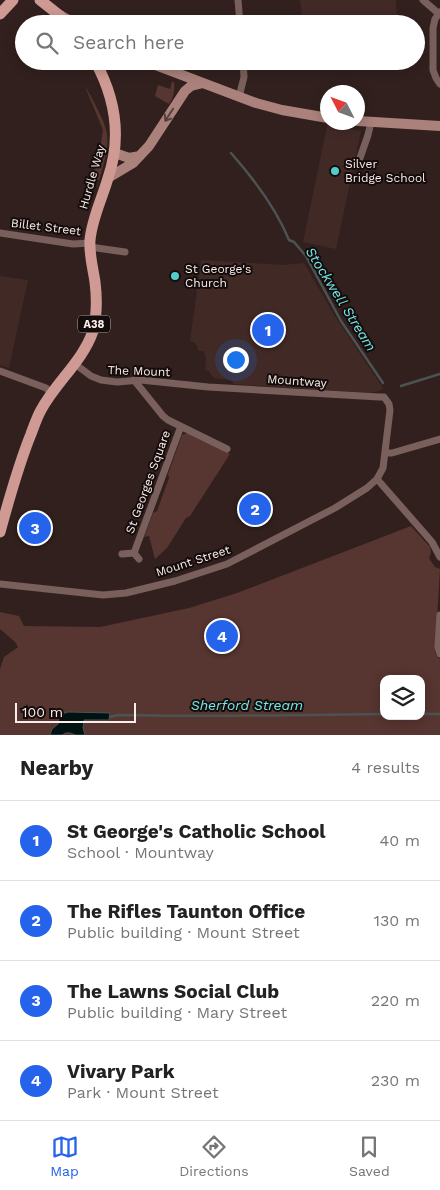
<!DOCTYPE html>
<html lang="en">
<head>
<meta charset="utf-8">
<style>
	:root { --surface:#fff; --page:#f6f6f6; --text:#222; --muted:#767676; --line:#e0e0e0; --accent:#2563eb }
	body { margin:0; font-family:"Work Sans",sans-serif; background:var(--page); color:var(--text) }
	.controls { position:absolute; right:15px; bottom:15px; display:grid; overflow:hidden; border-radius:10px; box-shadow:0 2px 12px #0003 }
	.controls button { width:45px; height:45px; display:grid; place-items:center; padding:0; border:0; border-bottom:1px solid var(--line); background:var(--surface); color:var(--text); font:25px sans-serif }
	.compass { position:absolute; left:320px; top:85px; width:45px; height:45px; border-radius:50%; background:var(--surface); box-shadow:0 2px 12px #0003; rotate:312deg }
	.scale { position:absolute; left:15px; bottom:12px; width:121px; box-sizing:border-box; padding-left:5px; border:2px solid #faedeb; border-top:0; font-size:14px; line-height:18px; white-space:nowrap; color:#faedeb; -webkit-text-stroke:4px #140c0b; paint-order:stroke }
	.you { position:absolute; left:235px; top:359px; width:18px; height:18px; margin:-12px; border:4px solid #fff; border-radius:50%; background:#1a73e8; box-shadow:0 0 0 8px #1a73e833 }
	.badge { display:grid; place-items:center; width:32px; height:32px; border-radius:50%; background:var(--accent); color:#fff; font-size:16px; font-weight:700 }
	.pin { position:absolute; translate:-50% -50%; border:2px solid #fff; box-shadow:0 1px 5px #0006 }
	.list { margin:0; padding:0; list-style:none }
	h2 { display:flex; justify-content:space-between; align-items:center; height:65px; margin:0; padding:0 20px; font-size:21px }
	h2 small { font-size:16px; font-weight:400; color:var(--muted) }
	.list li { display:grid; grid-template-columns:32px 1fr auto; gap:15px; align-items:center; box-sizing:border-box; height:80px; padding:0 20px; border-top:1px solid var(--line) }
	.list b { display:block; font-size:19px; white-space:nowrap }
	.list p { margin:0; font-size:16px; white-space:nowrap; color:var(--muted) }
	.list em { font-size:16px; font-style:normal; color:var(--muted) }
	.icon { flex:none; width:28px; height:28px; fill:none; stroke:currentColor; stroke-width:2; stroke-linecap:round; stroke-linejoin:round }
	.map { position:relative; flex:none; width:440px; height:735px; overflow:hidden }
	.search { position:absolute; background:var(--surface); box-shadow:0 2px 12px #0003; left:15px; right:15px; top:15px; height:55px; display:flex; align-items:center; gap:12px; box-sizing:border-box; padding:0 18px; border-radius:28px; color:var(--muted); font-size:19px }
	.sheet { height:385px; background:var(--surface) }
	nav { display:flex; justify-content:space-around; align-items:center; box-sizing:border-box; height:70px; border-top:1px solid var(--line); background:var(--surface); font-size:14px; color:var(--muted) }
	nav a { display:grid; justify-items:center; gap:2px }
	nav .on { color:var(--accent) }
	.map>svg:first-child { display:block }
</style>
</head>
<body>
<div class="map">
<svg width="440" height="735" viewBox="0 0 440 735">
	<rect width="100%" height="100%" fill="#32201e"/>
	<path fill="#412926" d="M300,0h96l1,24h-94z
		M327,126l34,5 -25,118 -33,-7z
		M201,260l82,5 21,-2 32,55 47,70 -4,3 -9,2 -137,-9v-2l-4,-2 -14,-2 -3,-2 -3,-5 -4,-1 1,-12 -2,-7h-6v-3l-3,-5 -5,-2z
		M0,276l28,4 -19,88 -9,-3z"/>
	<path fill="#573530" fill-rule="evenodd" d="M172,82h2c1,8 0,15 -5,22l-14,-8 3,-11 12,4z
		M84,84c7,13 21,36 23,50 2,13 -4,34 -8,46h-8l7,-19 5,-31z
		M187,433l43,21 -40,62 -4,2 -19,30 -12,11 -6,-23 -5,1 9,-24 4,-2 12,-33 -1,-4 14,-39z
		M411,526l19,21 1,6 -2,5 6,9 5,2 -5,83 2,5 3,2v76h-440v-66l4,-12 14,-10 -3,-5 -15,-13v-17l19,4 5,10 76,1 89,-19 48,-15zM384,679h37v37h-37z"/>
	<path fill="#001212" stroke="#4b5453" d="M68,712l42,1 -1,7h-25l-1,8 2,7h-9l-6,-2h-4l-4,2h-12l2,-6 6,-5 1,-6 3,-4z"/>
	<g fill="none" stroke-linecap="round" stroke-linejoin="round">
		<path stroke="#4b5453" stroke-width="2.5" d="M231,153c23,26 45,55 58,87l5,2 12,14 35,65 42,62
			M401,386l39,-12
			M421,714h19
			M110,717l8,-2c89,2 177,0 266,-1"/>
		<path stroke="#7a605c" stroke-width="7" d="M238,0l2,24
			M423,0l15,13
			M440,12l-5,7 -2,9v42l3,8 4,6
			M239,97l5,-20 -1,-16
			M360,158l8,-23 3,-13
			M0,233l73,11 17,-1
			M90,247l35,5
			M0,371l46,17 6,6
			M134,380l29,36 5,4 59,29
			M385,453h7l48,-14
			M377,479l55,63 8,15
			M134,553l47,-127
			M122,554l12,-1 5,6
			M0,584l103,11 23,-2 49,-12 52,-17 108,-56 32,-20 10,-9 6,-11 7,-58 -1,-6 -5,-7h-5l-171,-10 -67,-7 -24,2 -16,-2 -10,-4 -16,-12
			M440,615l-2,32 2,7"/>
		<path stroke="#aa817b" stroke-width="10" d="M60,15l16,9
			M145,61l111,42 26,7 46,8
			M358,121l82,5
			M115,153l14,5 11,-2
			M108,178l25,-15 16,-17 36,-55 6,-5 12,-3"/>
		<path stroke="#cf9a93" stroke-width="11" d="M40,0l19,15 8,9
			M0,14l13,-14
			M0,532c9,-33 18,-66 31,-98 3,-8 6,-17 10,-24 15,-28 42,-49 52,-79 4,-16 4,-33 2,-49 -2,-14 -6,-27 -5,-42 2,-22 12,-41 18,-62 14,-41 8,-79 -13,-117"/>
	</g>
	<defs><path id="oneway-shaft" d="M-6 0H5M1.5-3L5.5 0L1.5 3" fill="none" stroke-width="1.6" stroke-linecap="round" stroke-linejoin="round" transform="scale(1.25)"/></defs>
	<use stroke="#58413d" href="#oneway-shaft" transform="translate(169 115) rotate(123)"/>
	<g fill="#52cdcc" stroke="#140c0b" stroke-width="2">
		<circle cx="335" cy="171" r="5"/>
		<circle cx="175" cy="276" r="5"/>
	</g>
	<g text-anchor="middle" stroke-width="4" stroke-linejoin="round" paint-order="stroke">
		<rect fill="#140c0b" stroke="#b5aaa8" stroke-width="1" x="78" y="315.5" width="32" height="17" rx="4"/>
		<g font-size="11" font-weight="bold" fill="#faedeb">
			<text x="94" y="328">A38</text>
		</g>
		<g font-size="12" fill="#faedeb" stroke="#140c0b" text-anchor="start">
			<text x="345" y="168">Silver<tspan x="345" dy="14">Bridge School</tspan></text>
			<text x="185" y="273">St George's<tspan x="185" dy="14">Church</tspan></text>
		</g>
		<g font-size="12" fill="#faedeb" stroke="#140c0b">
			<text transform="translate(92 177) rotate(-74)" y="4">Hurdle Way</text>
			<text transform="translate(46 227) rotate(7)" y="4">Billet Street</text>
			<text transform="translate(139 371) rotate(2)" y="4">The Mount</text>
			<text transform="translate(297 381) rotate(4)" y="4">Mountway</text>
			<text transform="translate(148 482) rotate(-70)" y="4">St Georges Square</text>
			<text transform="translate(193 561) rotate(-18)" y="4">Mount Street</text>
		</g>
		<g font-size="14" font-style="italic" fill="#73e9e8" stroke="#140c0b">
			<text transform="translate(341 299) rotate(58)" y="5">Stockwell Stream</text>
			<text x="247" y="710">Sherford Stream</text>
		</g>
	</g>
</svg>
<div class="controls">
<button><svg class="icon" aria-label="layers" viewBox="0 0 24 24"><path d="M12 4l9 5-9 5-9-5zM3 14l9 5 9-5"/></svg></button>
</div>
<svg class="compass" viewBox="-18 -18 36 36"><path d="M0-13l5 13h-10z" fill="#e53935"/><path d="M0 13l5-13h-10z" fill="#767676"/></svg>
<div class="scale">100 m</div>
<div class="you"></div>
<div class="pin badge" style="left:268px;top:330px">1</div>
<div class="pin badge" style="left:255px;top:509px">2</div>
<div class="pin badge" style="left:35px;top:528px">3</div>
<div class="pin badge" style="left:222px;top:636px">4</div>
<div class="search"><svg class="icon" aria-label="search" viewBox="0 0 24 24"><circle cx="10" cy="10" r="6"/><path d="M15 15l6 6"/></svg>Search here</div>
</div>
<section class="sheet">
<h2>Nearby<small>4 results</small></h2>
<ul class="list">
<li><span class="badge">1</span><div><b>St George's Catholic School</b><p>School · Mountway</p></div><em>40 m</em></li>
<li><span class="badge">2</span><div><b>The Rifles Taunton Office</b><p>Public building · Mount Street</p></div><em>130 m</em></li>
<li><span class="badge">3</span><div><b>The Lawns Social Club</b><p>Public building · Mary Street</p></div><em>220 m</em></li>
<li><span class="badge">4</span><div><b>Vivary Park</b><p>Park · Mount Street</p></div><em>230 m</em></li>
</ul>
</section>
<nav>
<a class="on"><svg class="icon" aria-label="map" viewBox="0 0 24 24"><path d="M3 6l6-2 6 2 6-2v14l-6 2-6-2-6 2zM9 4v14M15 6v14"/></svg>Map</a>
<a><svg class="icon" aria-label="directions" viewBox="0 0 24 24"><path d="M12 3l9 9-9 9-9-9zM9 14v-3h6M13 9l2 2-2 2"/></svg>Directions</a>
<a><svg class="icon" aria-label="saved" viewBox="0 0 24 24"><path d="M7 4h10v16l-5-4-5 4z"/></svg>Saved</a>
</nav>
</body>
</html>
